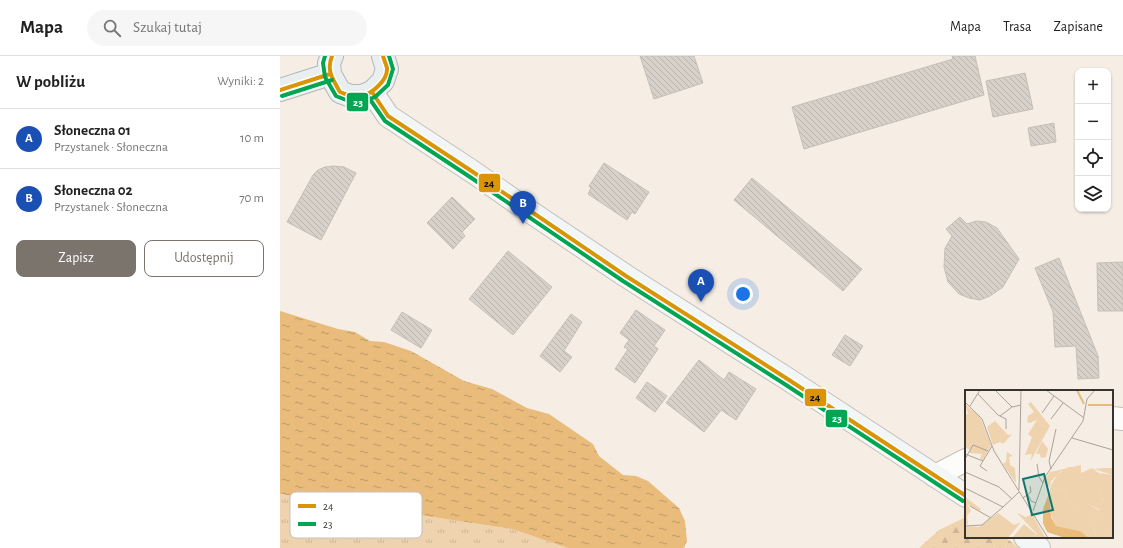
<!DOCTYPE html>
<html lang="pl">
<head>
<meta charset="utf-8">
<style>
	:root { --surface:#fff; --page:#f6f6f6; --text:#222; --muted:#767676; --line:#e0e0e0; --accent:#7a746c }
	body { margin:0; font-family:"Alegreya Sans",sans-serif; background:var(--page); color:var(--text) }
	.controls { position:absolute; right:12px; top:12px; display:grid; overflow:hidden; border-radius:8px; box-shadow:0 1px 3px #0004 }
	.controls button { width:36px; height:36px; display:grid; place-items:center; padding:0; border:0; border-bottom:1px solid var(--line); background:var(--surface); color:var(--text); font:20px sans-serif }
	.you { position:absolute; left:463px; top:238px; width:14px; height:14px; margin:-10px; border:3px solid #fff; border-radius:50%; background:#1a73e8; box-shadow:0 0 0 6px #1a73e833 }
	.badge { display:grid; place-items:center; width:26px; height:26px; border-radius:50%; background:var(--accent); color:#fff; font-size:13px; font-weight:700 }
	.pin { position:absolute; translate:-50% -33px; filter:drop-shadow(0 1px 2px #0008) }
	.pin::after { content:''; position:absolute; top:21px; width:14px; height:12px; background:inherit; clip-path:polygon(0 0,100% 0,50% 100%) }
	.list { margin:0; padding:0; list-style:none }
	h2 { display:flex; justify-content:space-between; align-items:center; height:52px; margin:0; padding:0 16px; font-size:17px }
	h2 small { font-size:13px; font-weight:400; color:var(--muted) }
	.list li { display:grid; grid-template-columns:26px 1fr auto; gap:12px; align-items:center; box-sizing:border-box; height:60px; padding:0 16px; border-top:1px solid var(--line) }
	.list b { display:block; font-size:15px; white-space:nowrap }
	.list p { margin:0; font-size:13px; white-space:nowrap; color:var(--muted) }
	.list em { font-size:13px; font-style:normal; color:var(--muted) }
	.actions { display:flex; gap:8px; padding:12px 16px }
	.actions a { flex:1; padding:9px 0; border:1px solid var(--accent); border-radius:8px; text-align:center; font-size:14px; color:var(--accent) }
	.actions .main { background:var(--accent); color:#fff }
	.icon { flex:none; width:22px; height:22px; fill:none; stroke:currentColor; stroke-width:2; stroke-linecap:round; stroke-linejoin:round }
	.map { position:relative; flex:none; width:843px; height:492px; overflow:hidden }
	header { display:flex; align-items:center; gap:24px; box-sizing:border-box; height:56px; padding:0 20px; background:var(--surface); border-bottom:1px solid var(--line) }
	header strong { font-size:19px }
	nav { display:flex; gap:22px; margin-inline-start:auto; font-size:14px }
	.search { width:280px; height:36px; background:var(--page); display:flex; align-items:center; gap:10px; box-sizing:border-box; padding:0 14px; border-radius:22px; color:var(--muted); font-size:15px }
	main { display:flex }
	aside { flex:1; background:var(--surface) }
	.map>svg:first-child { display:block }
</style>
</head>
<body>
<header>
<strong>Mapa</strong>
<div class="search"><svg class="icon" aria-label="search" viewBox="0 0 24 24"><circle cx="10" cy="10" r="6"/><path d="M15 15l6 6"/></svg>Szukaj tutaj</div>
<nav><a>Mapa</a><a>Trasa</a><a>Zapisane</a></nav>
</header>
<main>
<aside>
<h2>W pobliżu<small>Wyniki: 2</small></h2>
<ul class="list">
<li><span class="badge" style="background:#1a4fb4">A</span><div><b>Słoneczna 01</b><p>Przystanek · Słoneczna</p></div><em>10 m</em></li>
<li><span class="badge" style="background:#1a4fb4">B</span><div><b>Słoneczna 02</b><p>Przystanek · Słoneczna</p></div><em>70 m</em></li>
</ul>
<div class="actions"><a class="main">Zapisz</a><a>Udostępnij</a></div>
</aside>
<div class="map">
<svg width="843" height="492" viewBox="0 0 843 492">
	<defs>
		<pattern id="grass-tufts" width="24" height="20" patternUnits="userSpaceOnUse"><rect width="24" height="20" fill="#efd2ae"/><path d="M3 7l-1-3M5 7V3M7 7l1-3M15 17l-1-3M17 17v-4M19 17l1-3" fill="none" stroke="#ceb596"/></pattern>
		<pattern id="forest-firs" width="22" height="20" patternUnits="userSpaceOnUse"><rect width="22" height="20" fill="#efd2ae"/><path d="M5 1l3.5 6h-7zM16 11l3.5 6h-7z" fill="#ceb596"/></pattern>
		<pattern id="water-ripples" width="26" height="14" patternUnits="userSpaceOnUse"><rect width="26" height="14" fill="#e9bc7c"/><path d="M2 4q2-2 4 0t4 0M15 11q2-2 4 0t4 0" fill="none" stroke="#be9966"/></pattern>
		<pattern id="building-back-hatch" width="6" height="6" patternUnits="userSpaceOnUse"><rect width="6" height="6" fill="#d7d1c9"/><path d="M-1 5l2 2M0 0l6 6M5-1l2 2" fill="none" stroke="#b9b4ad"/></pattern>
	</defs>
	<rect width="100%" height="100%" fill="#f6eee4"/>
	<path fill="url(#grass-tufts)" d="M0,438l232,35 56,19h-288z"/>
	<path fill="url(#forest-firs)" d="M686,461v20h39l14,11h-100l20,-18z"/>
	<path fill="url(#water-ripples)" d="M0,255l58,18 17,3 15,9 14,1 27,9 53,30 28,8 35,19 22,6 44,30 6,12 24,19 13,1 12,5 31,27 6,13 2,20 -3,7h-116l-56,-19 -232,-35z"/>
	<path fill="url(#building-back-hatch)" stroke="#c5bfb7" d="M360,0h54l9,27 -49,16z
		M672,0h23l9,39 -180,54 -12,-42 161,-48z
		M745,17l8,36 -40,8 -7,-36z
		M774,67l2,19 -25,4 -3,-18z
		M324,107l45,29 -14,22 -3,-2 -5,8 -39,-26 3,-6 -2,-2z
		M54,110l10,1 12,6 -35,67 -34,-18 26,-47 5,-5 7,-3z
		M472,122l110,91 -19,22 -109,-91z
		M172,141l23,22 -13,13 3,4 -12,13 -26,-26z
		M680,161l7,7 9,-3 10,1 11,6 22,31 -16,28 -13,9 -10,4 -11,-2 -10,-4 -11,-12 -4,-15 1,-19 7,-12 -6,-7z
		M228,195l44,36 -39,48 -44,-36z
		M779,202l39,98 1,22 -21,1 -2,-33 -21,1 -2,-35 -18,-44z
		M843,206v49h-25l-1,-48z
		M356,254l29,20 -11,16 4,3 -23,34 -20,-14 13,-20 -4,-2 5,-7 -9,-7z
		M122,256l30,18 -11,18 -30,-18z
		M291,258l11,8 -18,29 8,6 -12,15 -20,-16z
		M565,279l18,11 -13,20 -18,-11z
		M419,304l25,20 5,-8 27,17 -20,31 -15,-10 -17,22 -38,-29z
		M367,326l20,14 -12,16 -19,-14z"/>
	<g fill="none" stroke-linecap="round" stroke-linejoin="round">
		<defs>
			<path id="street" d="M832,362l11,1
				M655,420l31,-16"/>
			<path id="secondary" d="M92,36l16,24 85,56 56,39 97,65 160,102 180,118
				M745,481l14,11"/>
			<path id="primary" d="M52,0l-3,7 1,11 10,18 11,4h11l10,-4 11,-11 4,-12 -4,-13
				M0,34l50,-16"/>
		</defs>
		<use href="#street" stroke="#c5bfb7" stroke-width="24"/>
		<use href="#secondary" stroke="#c5bfb7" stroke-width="24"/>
		<use href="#primary" stroke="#b0b8b8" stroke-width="24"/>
		<use href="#street" stroke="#fefcfb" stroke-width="22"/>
		<use href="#secondary" stroke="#f3f6f6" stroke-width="22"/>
		<use href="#primary" stroke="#e9eff0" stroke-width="22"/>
		<defs>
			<path id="bus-1" d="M52,0c-6,15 1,23 8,36 7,3 14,5 21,4 11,-2 27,-16 26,-28 -1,-4 -3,-8 -4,-12
				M0,34l50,-16
				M92,36l16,24 85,56 153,104 160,102 180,118"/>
			<path id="bus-2" d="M45,0l-2,7 2,14 11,19 15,6h12l12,-5 13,-12 5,-16 -4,-13
				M87,39l18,26 85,56 153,104 160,102 180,118
				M2,40l50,-16"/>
		</defs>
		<use href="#bus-1" stroke="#fff" stroke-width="7"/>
		<use href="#bus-2" stroke="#fff" stroke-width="7"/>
		<use href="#bus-1" stroke="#da9507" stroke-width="4"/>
		<use href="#bus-2" stroke="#00a651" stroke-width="4"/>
	</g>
	<g transform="translate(685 334)">
		<rect width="148" height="148" fill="#f6eee4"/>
		<path d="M135,83l13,2v59l-4,-1 1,-13 -7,-21 -3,-1 -1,-8 4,-14zM85,97l15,4 1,6 10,12 12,-5 12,7 -5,7 -2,9 4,11h-8l-9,-7 -24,-5 -5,-11z" fill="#efd2ae"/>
		<path d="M66,12l19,24 -20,36 2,-8 -7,1 7,-18 -4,-3 9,-14 -7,3 -3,-1 1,-6 6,-4 -6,-8zM0,14l15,13 11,28 -8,15 -3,-1 2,-5 -13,-1 1,-3 -5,-3v-33h3zM30,31l13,14 4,-1 -9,10 -3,-2 -7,3 -6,-18zM42,62l6,4 -4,1 1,8 5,3 1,15 -13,-19 3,-2zM116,75v8l11,-5 11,8 -2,12 -2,2 -38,-19 -10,10 -1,6 -6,-6 6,-9zM0,107l16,12 -1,2 -12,-6 3,6 -4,5 1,8 -3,1zM52,123l9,4 6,-3 13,23 -12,1 4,-4z" fill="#efd2ae"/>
		<path d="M77,51l6,8 -2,8 -5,1 -1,-4h-4zM103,77h6l13,16 12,7 1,8 6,3 6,11 -3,20 4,2v4h-16l-5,-15 8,-13 -12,-6 -5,6 -7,-1 -10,-12 -1,-6 -15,-4 7,-12zM139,78h9v7l-19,-6z" fill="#efd2ae"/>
		<path d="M33,123l16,12 7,-3 -13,16h-43v-12l14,1zM59,134l12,10 -3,4h-21z" fill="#efd2ae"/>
		<path d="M84,103l2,24 5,9 24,5 9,7h-24l-18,-6 -4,-9v-14z" fill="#e9bc7c"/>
		<path fill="none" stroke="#e9bc7c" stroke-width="2" d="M112,0l7,14M123,15h25"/>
		<path fill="none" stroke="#aaa39a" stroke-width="1" d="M30,0l17,17M81,0l38,28M13,4l20,21 8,4v10M0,12l17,17 12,32 54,87M5,16l10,-16M77,23l12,-17M35,26l12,-9 9,-2M86,29l12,-16M107,48l41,12M0,64l18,7M0,69l8,-14 15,6M72,74l2,13 4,6M86,79l-2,-8 7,-32M22,81l-7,-5 12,-20M0,82l34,15 13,12M0,98l38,19M54,100l2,-100M63,105l3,6 5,2M58,108l8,-6 -1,-6M5,116l21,12M38,117l16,-15M68,121l12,-34 38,-56 4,-22 8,-9M0,136l17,-1 21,-18"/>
		<path fill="#0f766e" fill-opacity="0.15" stroke="#0f766e" stroke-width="2" d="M79,84l9,36 -21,5 -9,-36z"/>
		<rect width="148" height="148" fill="none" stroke="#38332c" stroke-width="2"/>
	</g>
	<rect x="10" y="436" width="132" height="46" rx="6" fill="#fff" stroke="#c3c2c0" stroke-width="1"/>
	<rect x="18" y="448" width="18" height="4" fill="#da9507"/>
	<rect x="18" y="466" width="18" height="4" fill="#00a651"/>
	<g font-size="11" fill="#38332c">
		<text x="43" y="454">24</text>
		<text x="43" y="472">23</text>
	</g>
	<g stroke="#fff" stroke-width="1.5">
		<rect x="66" y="36" width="23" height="20" rx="4" fill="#00a651"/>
		<rect x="198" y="117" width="23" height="20" rx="4" fill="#da9507"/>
		<rect x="524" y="332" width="23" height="19" rx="4" fill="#da9507"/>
		<rect x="545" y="353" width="23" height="19" rx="4" fill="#00a651"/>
	</g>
	<g font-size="11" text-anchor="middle" font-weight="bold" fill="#fff">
		<text x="78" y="50">23</text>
		<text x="557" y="366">23</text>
	</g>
	<g font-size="11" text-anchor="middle" font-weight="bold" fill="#111">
		<text x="209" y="131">24</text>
		<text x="535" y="345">24</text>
	</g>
</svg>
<div class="controls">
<button>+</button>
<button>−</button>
<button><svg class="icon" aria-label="locate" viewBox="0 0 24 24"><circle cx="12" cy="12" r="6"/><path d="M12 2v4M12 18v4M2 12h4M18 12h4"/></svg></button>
<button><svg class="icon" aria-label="layers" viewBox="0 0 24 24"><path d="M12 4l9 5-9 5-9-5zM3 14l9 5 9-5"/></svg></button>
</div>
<div class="you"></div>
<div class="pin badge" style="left:421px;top:246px;background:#1a4fb4">A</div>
<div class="pin badge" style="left:243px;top:168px;background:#1a4fb4">B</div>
</div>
</main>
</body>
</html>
